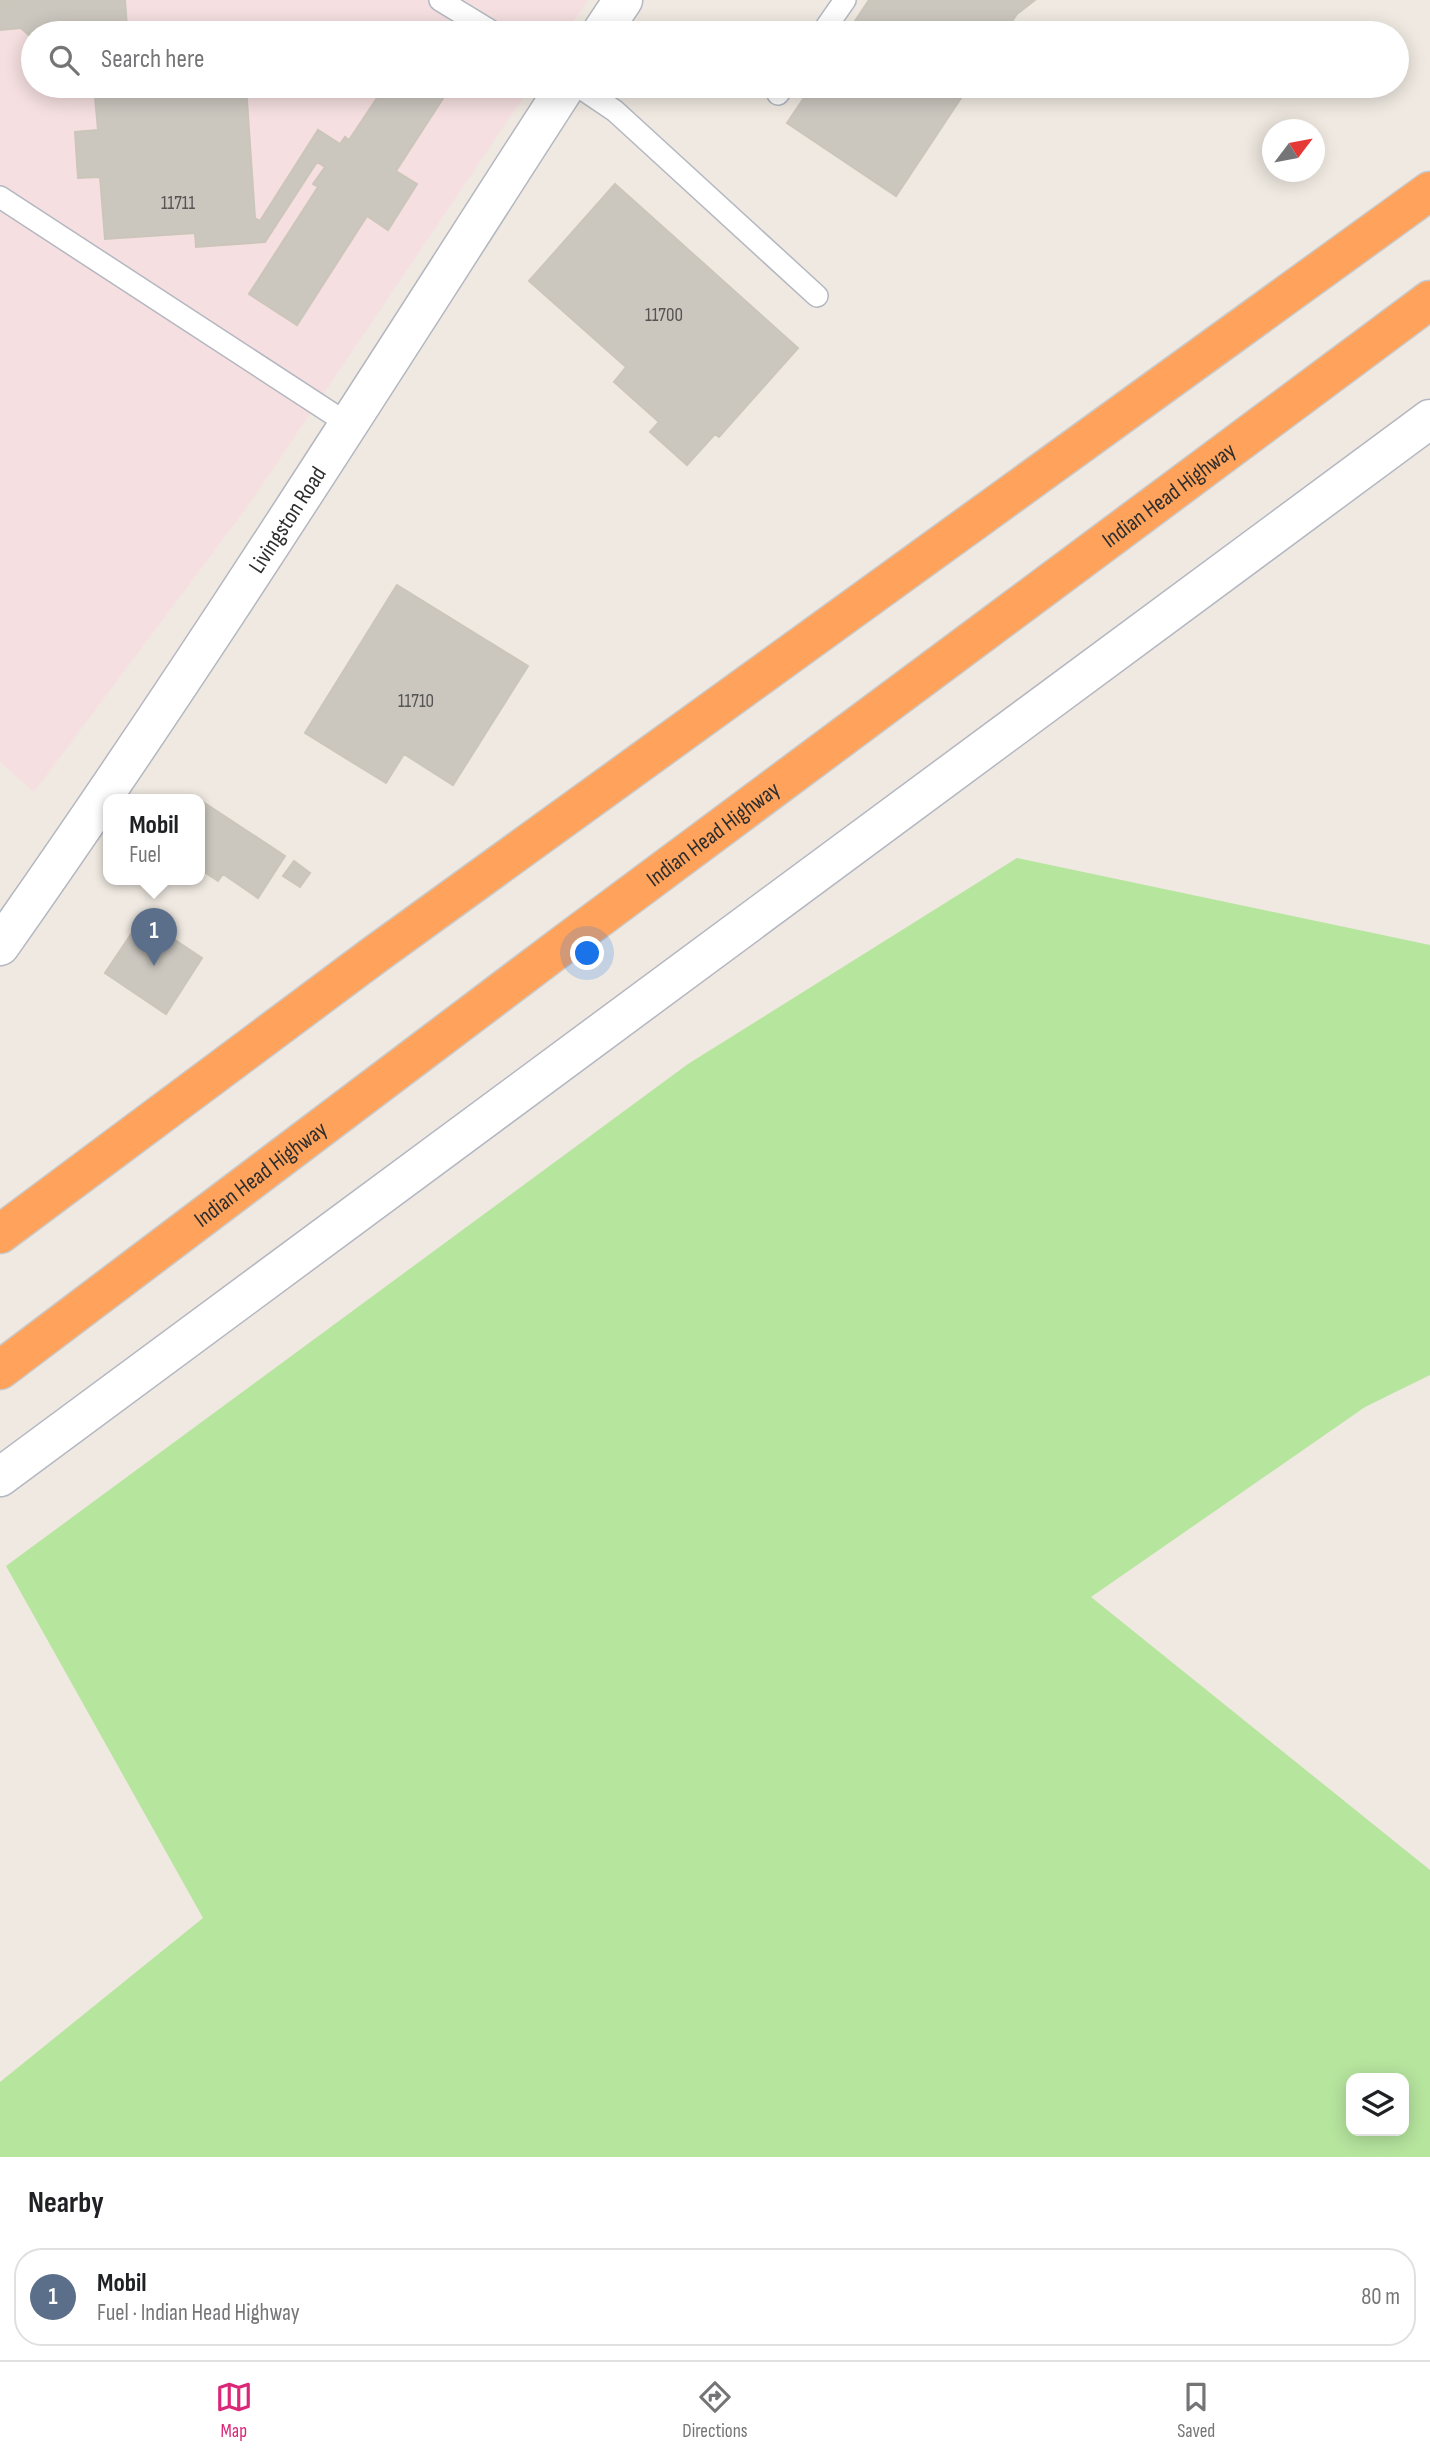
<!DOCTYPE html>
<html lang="en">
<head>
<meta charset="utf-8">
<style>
	:root { --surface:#fff; --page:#f2f2f2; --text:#202124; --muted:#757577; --line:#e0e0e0; --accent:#db2777 }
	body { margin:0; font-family:"Sofia Sans Condensed",sans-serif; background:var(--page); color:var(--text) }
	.controls { position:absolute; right:21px; bottom:21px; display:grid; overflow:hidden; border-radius:14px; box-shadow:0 4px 18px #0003 }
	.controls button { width:63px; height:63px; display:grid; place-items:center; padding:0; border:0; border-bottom:2px solid var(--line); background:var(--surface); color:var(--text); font:35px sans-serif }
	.compass { position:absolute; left:1262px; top:119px; width:63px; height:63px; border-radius:50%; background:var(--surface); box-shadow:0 4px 18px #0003; rotate:58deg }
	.you { position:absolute; left:588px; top:954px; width:24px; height:24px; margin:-18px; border:5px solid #fff; border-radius:50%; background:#1a73e8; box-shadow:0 0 0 10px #1a73e833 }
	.badge { display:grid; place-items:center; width:46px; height:46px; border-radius:50%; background:var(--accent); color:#fff; font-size:23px; font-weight:700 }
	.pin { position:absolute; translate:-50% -58px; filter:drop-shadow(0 2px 4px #0008) }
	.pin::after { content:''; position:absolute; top:37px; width:24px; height:21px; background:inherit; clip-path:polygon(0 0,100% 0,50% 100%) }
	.popup { position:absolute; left:103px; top:794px; width:102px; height:91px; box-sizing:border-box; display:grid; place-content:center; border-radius:14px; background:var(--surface); filter:drop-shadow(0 2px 5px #0005); font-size:23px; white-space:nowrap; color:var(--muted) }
	.popup b { font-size:26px; color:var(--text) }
	.popup::after { content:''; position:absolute; left:50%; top:100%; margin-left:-14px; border:14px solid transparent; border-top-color:var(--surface) }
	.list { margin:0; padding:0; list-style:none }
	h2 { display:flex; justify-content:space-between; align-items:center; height:91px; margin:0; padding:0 28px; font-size:30px }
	h2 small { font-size:23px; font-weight:400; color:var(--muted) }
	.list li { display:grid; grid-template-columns:46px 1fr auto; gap:21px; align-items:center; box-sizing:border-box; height:98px; margin:0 14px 14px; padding:0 14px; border:2px solid var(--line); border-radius:28px }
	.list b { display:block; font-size:26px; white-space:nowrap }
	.list p { margin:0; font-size:23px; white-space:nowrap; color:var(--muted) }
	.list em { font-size:23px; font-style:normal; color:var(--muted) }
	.icon { flex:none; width:38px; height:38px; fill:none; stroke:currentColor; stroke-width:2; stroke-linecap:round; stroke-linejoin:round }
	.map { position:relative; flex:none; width:1430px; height:2157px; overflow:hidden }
	.search { position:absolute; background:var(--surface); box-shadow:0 4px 18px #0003; left:21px; right:21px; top:21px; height:77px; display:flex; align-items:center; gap:18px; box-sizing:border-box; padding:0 24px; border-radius:38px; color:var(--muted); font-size:26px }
	.sheet { height:203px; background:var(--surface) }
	nav { display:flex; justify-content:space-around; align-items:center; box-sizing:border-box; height:98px; border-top:2px solid var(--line); background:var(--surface); font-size:19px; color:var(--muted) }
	nav a { display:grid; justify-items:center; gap:4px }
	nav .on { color:var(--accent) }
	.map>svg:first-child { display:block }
</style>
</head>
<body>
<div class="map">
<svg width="1430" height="2157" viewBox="0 0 1430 2157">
	<rect width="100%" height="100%" fill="#efe9e1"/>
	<path fill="#f5dfe0" d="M0,0h588l-22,33h-533v53h498l-283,420 -214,286 -34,-30z"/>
	<path fill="#b6e59e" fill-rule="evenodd" d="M1017,858l413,87v430l-65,32 -274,190 339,273v287h-1430v-75l203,-164 -197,-352 682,-502zM1351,2078h53v53h-53z"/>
	<path fill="#cbc7bf" stroke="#cbc5ba" stroke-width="2" d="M0,0h125l2,28 95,-6 1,11h-190v6l-12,-11 -21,2z
		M0,0h125l2,28 95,-6 1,11h-190v6l-12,-11 -21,2z
		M869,0h166l-18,14 -13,19h-157z
		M53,86h19l-8,10z
		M53,86h19l-8,10z
		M94,86h152l9,132 5,3 58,-91 22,14 5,-7 4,3 36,-54h66l-55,85 21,13 -29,46 -21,-14 -70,109 -48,-31 69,-107 -5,-3 12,-17 -8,-5 -52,80 -69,5 -1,-14 -90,6 -5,-62 -22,1 -3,-46 23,-2z
		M94,86h152l9,132 5,3 58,-91 22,14 5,-7 4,3 36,-54h66l-55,85 21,13 -29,46 -21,-14 -70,109 -48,-31 69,-107 -5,-3 12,-17 -8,-5 -52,80 -69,5 -1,-14 -90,6 -5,-62 -22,1 -3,-46 23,-2z
		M812,86h157l-73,110 -109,-73z
		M615,184l183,164 -79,89 -4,-3 -28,31 -37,-33 9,-10 -45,-40 12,-15 -97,-86z
		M397,585l131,81 -75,119 -49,-31 -18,29 -81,-50z
		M197,798l88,58 -27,42 -35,-24 -5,7 -18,-12 3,-8 -3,-2v-59h-4z
		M294,861l16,12 -10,14 -17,-11z
		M142,918l60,40 -36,56 -61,-41z"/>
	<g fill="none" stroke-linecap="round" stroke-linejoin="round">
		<defs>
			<path id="lane" d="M440,0l54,33
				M822,33l23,-33
				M578,86l37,25 202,185
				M778,94l6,-8
				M0,197l348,227"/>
			<g id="secondary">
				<path d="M601,33l22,-33"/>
				<path id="s1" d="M0,946c198,-281 380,-572 566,-860"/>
				<path d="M0,1477l1430,-1058"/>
			</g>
			<g id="highway">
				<path d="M0,1234l373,-278 1057,-765"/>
				<path id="s2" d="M0,1370l567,-428 863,-642"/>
			</g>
		</defs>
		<use href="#lane" stroke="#b4b7c1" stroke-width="24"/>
		<use href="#secondary" stroke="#b4b7c1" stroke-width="41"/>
		<use href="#highway" stroke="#c9c9c9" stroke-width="41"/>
		<use href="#lane" stroke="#fff" stroke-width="21"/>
		<use href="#secondary" stroke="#fff" stroke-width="38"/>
		<use href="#highway" stroke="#ffa35c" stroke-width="38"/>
	</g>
	<g text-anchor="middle" stroke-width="5" stroke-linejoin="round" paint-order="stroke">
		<g font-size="19" fill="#555452">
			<text x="178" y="209">11711</text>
			<text x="664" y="321">11700</text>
			<text x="416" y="707">11710</text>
		</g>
		<g font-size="23" fill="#2e2e2e" stroke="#fff">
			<text dy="8" stroke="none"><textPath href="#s2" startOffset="1460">Indian Head Highway</textPath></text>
			<text dy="8" stroke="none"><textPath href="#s1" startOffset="514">Livingston Road</textPath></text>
			<text dy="8" stroke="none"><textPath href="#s2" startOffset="892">Indian Head Highway</textPath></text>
			<text dy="8" stroke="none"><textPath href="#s2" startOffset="326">Indian Head Highway</textPath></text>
		</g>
	</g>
</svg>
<div class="controls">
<button><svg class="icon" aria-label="layers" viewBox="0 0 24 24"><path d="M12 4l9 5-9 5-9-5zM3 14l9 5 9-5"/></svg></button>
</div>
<svg class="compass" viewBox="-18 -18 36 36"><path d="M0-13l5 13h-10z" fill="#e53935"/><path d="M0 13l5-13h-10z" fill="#757577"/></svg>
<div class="you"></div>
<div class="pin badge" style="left:154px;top:966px;background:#5c6f8a">1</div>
<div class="popup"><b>Mobil</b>Fuel</div>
<div class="search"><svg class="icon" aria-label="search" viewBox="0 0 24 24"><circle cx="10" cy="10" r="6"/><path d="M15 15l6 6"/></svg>Search here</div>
</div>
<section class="sheet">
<h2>Nearby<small></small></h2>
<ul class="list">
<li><span class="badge" style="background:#5c6f8a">1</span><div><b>Mobil</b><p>Fuel · Indian Head Highway</p></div><em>80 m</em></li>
</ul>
</section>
<nav>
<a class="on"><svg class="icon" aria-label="map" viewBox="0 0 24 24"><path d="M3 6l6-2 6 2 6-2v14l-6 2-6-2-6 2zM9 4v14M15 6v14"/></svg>Map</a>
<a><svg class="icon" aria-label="directions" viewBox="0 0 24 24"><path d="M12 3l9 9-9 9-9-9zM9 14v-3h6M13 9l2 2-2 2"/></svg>Directions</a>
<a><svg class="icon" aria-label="saved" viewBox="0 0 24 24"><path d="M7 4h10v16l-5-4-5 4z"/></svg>Saved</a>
</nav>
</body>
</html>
